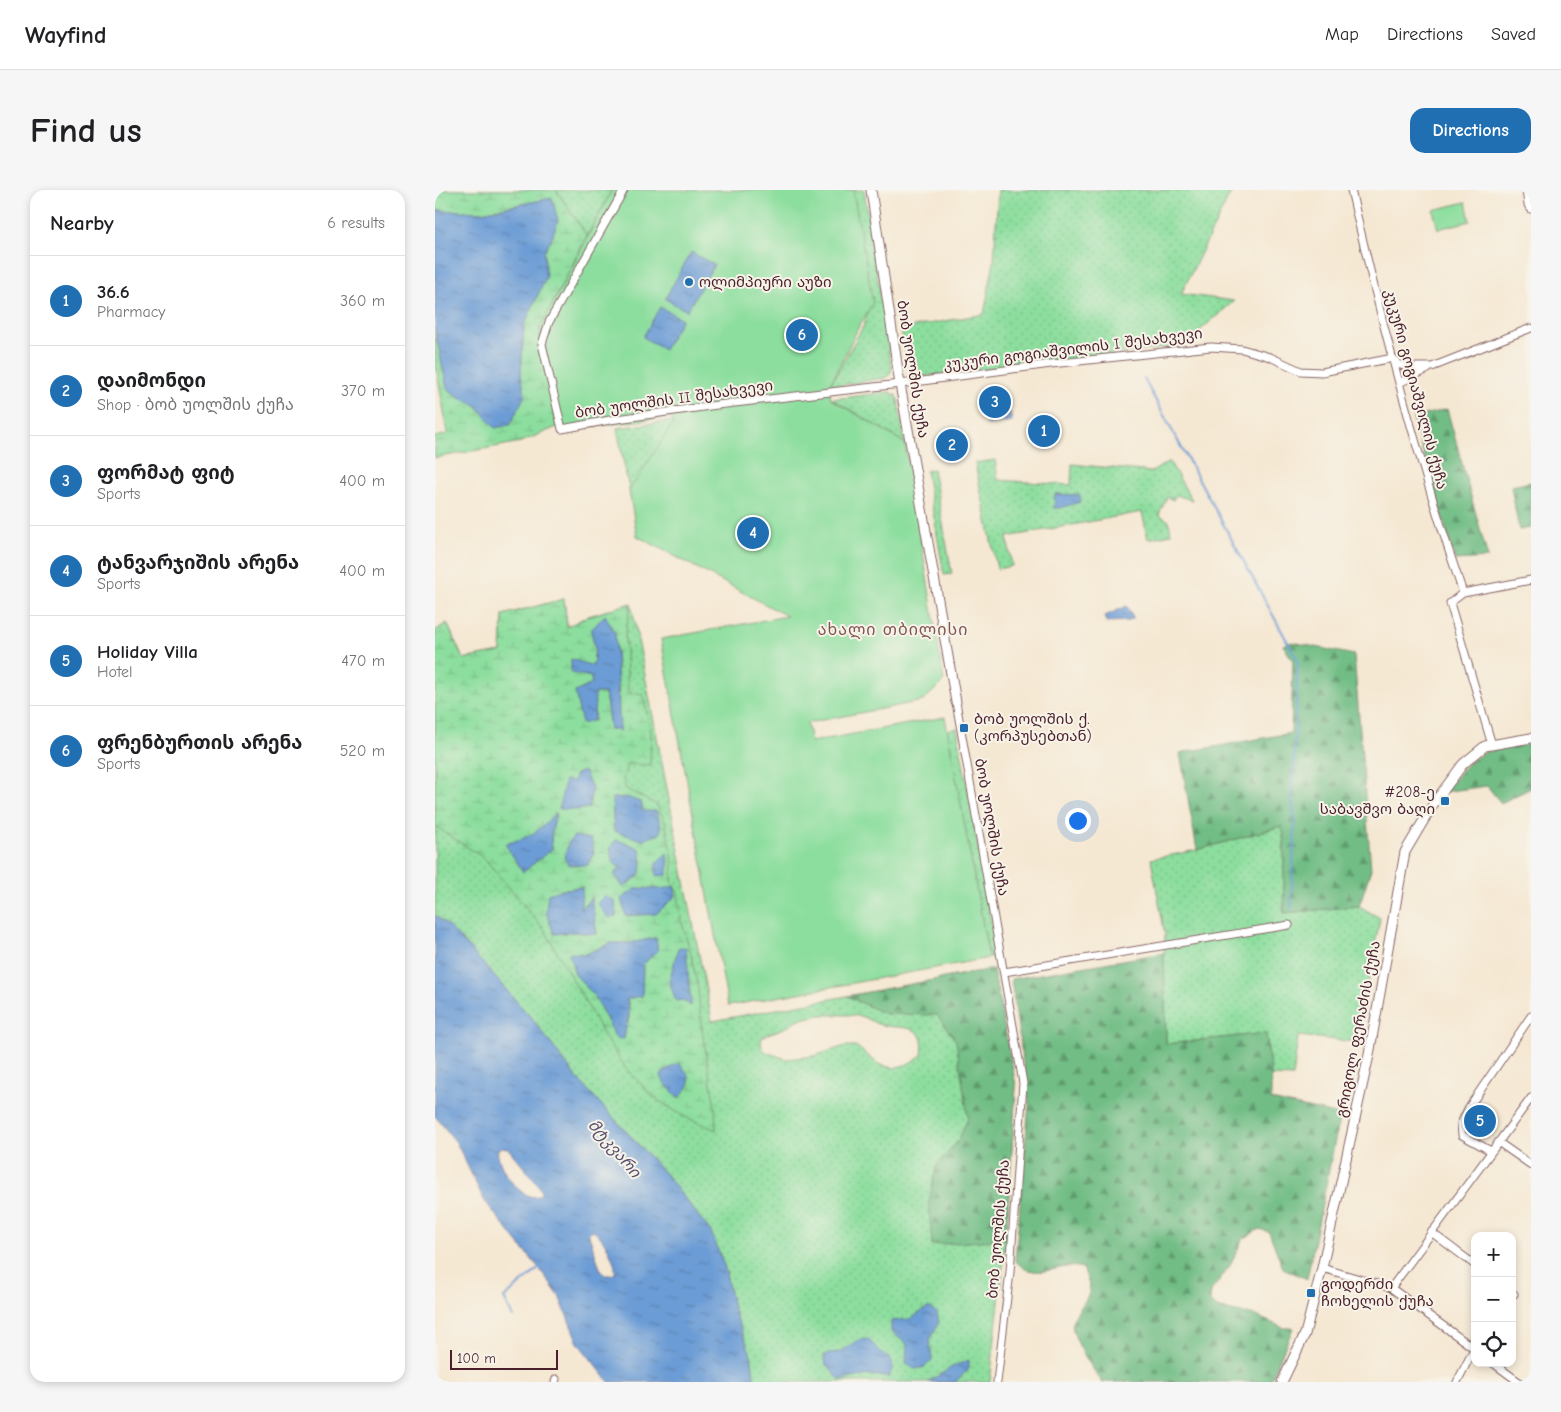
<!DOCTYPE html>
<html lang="en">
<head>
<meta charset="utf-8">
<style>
	:root { --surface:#fff; --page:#f6f6f6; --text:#202124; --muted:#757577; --line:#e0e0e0; --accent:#1f6fb2 }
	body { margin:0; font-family:"Comic Neue","Noto Sans Georgian",sans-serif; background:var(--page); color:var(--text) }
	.controls { position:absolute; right:15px; bottom:15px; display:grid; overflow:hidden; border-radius:10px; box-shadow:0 2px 8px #0003 }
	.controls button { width:45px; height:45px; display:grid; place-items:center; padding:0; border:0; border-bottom:1px solid var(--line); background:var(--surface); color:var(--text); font:25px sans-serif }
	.scale { position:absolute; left:15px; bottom:12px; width:108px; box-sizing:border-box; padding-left:5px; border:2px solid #4a1f2b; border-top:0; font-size:14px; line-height:18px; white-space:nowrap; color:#4a1f2b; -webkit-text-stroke:4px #f7f3e8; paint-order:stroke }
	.you { position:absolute; left:642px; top:630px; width:18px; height:18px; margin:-12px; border:4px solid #fff; border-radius:50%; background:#1a73e8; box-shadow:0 0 0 8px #1a73e833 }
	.badge { display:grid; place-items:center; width:32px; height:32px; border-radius:50%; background:var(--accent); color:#fff; font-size:16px; font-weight:700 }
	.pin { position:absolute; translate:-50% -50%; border:2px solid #fff; box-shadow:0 1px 5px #0006 }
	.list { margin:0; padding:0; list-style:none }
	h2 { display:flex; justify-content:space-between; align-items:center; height:65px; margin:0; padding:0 20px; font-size:21px }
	h2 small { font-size:16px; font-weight:400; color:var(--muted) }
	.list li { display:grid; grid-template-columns:32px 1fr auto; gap:15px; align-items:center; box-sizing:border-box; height:90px; padding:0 20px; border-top:1px solid var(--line) }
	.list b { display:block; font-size:19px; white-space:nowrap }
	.list p { margin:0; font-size:16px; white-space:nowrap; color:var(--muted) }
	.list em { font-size:16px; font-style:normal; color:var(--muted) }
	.icon { flex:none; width:28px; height:28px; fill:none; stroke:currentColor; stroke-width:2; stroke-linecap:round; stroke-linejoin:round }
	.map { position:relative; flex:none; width:1096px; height:1192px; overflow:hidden; border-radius:15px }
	header { display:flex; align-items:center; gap:30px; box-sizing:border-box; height:70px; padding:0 25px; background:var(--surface); border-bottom:1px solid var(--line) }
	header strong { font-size:24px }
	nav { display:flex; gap:28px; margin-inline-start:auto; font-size:18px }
	.intro { display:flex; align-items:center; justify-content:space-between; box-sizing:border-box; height:120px; padding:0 30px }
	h1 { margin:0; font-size:35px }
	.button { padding:12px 22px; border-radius:15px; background:var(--accent); color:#fff; font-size:18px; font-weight:700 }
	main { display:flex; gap:30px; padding:0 30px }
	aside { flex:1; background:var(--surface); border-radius:15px; box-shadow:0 2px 8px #0003 }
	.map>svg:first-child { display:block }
</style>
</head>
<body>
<header>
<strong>Wayfind</strong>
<nav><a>Map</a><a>Directions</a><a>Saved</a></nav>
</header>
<div class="intro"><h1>Find us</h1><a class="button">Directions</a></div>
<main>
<aside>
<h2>Nearby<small>6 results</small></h2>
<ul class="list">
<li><span class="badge">1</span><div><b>36.6</b><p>Pharmacy</p></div><em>360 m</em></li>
<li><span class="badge">2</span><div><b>დაიმონდი</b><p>Shop · ბობ უოლშის ქუჩა</p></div><em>370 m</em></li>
<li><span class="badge">3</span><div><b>ფორმატ ფიტ</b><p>Sports</p></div><em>400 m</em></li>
<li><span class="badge">4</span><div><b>ტანვარჯიშის არენა</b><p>Sports</p></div><em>400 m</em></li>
<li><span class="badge">5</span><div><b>Holiday Villa</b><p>Hotel</p></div><em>470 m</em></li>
<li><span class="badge">6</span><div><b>ფრენბურთის არენა</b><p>Sports</p></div><em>520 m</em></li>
</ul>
</aside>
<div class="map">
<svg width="1096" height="1192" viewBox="0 0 1096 1192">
	<defs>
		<pattern id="grass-dots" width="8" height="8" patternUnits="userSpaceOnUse" patternTransform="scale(1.25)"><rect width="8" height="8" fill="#8cde9e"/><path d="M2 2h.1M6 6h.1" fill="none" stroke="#7abe88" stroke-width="1.8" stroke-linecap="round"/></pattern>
		<pattern id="forest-firs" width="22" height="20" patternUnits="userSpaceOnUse" patternTransform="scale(1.25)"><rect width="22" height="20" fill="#71bd85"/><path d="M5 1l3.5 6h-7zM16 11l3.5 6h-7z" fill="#5f996d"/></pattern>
		<pattern id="wetland-marsh" width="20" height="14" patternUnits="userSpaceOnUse" patternTransform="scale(1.25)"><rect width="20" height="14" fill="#8cde9e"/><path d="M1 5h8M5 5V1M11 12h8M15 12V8" fill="none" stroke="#7abe88"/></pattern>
		<pattern id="water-ripples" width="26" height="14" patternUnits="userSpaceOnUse" patternTransform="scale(1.25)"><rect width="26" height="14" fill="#6c9cd5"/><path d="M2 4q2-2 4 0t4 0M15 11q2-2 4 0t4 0" fill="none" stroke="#5b7fad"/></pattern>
	</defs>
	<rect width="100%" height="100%" fill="#f7f3e8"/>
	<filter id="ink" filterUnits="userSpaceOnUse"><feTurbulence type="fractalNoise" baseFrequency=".02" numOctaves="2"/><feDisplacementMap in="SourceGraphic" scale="10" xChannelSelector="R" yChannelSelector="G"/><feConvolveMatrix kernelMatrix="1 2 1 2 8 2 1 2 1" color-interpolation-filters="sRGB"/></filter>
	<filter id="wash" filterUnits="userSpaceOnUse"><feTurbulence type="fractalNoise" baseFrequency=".0096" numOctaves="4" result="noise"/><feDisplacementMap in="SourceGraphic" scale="20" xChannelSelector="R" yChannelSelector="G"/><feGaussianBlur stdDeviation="1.12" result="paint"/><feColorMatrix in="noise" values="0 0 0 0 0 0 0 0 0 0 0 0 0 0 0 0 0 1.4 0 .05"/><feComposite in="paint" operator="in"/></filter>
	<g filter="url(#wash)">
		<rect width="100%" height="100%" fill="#f5e8d3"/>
		<path fill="url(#grass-dots)" stroke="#6b7e64" fill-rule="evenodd" d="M121,0h56l-25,46z
			M414,0h15l28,179 -3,7 -4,2 -56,9 35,-62 5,-18z
			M563,0h234l-51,104 53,7 -52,45 -271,32 -10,-49 83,-15 10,-53z
			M454,202l7,3 2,4 7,44 -73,-44z
			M236,231l7,4 -47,75 -14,-72z
			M560,270l3,20 73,5 1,-21 80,8 17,-11 23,39 -16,-5 -3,5 -6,-3 -8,18 10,6 2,13 -23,5 -6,-27 -135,25 5,29 -15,3 -22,-106z
			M498,279l19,105 -8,1 -18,-104z
			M129,409l3,28 19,-10 45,-14 81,418 281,-52 23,117 -10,153 -16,143h-235l-4,-27 -18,-47 -8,-40 -14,-36 -43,-55 -92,-100 -43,-57 -63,-71 -21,-22 -14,-12v-284l12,-8 16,36 38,-7 2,-37zM386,825c14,0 29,-1 42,2 7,2 12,7 18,8 21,5 46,-4 41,30l-14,9 -15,4 -15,-4 -22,-18h-11l-31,10 -28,3 -20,-7 -4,-4 -1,-6 1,-5 4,-2 23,-9 7,-6z
			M522,538l40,228 -8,2 -42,-228z
			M847,636l2,17v70l75,-7 21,12 -23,124 -59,-6 -5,41 -22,-1 -5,-43 -100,11 -2,-91 1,-18 -14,-76 46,-9z"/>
		<path fill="url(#forest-firs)" stroke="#5e6e58" d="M1012,219l41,149 -33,2 -42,-142z
			M1096,292v46l-12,2 -8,-44z
			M857,452l62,13 17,214 -12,37 -75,7v-70l-2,-17 -85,24 -17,-97 111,-20 2,-72 -10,-16z
			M1096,554v44l-30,15 -14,-17 -44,6 25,-29 17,-11z
			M729,763l2,91 100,-11 5,43v24l69,15 -33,164 -24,-11 -14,-36 -10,-3 -16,10 -14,28 -18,24 -1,10 7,7 39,8 28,12h9l-23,54h-168c-8,-11 -34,-48 -29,-62 1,-3 4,-7 6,-10 14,-20 13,-20 4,-42 -19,-6 -37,8 -54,2 -5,-1 -10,-6 -14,-9l14,-158 -18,-124z
			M558,779l23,117 -10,153 -74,6 -3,-43 7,-35 22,-26 10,-23 -12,-77 -19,-26 -52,-1 -38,-18z"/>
		<path fill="url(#wetland-marsh)" stroke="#6b7e64" fill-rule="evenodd" d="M0,0h121l31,46 -47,92 17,99 -36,15 -86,16v-21l13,-3 -13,-73v-31l12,58 13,10 17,7 18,23 30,-33 -4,-21 3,-48 22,-49 -2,-24 9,-18 -1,-37 -71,14 -46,-2z
			M129,409l3,28 19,-10 45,-14 -6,32 3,57 15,3 8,37 -1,33 -23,-1 -4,15 3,10 31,16 8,16 8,42 -1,18 6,12 3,27 9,30 8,38 3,35 14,85 1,22 -33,-14 -27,-17 -29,-29 -22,-33 -61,-108 -60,-71 -49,-32v-195l12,-8 16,36 38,-7 2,-37zM156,440l24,3 4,67 -9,29 -5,-36h-11v27l-3,-43 -20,-17 22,6 2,-18zM177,608l29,4 2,9 -29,20zM121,623l-5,23 1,13 -47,-4 22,-7 16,-11zM186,678l18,8 -16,11 -9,-13zM239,696l-48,30 -5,-17 16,-10h26zM147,697l-1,24 10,-14 6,37 -25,-2 -17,2 5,-44zM220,748l3,13 -15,13 -1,32 -15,2c4,22 4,23 -11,39l-21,-40 -20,-23 -6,-21 17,1 25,-11h19zM250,757l6,59 -8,-6z"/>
		<path fill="#8cde9e" stroke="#6b7e64" d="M177,0h241l20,113 -14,23 -30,61 2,12 74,44 39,238 -21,20 -116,22 4,19 134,-25 44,241 -261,48 -67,-367 126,-23 -150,-80 -8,-45 45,-69 -4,-5 -99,12 -14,-2 -17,-99z
			M1031,12l4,19 -32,8 -5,-19z"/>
		<path fill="url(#water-ripples)" stroke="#5b5e80" fill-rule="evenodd" d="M117,8l6,22 -5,15 -9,18 2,24 -22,49 -3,48 4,21 -15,30 -15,3 -18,-22 -17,-8 -13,-10 -12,-58v-120l47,2z
			M256,62l23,13 -27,46 -22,-12z
			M225,117l22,12 -18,31 -21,-13z
			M575,222l2,9 -25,4 -2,-9z
			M620,304l25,1v7l-20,6h-6z
			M692,416l6,12 -5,3 -21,1 -2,-6z
			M170,425l10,18 5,98 -10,-2 -5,-36h-10l-1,27 -12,4 -7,-32 17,-8 -1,-7 -20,-4v-14l22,7 2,-18 -4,-18z
			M149,581l8,17 -3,20 -12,2 -18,-1 6,-29 8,2 3,-8z
			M191,607l15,5 2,9h14l4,17 -1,6 -18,6 -28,-9 -2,-33z
			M121,622l-5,24 1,13 -29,23 -18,-28c26,-7 33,-12 51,-32z
			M139,646l17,3 3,14 -6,12h-19l-5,-7 5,-16z
			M181,650l14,4 10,5c5,23 1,26 -16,38l-10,-13 7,-6 -8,-5 -3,-15z
			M232,663l2,13 -2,9 -11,1v-13z
			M239,696l2,10 -20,18 -30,2 -5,-17 16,-11 26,1z
			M147,697l-1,23 10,-13 6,37 -25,-2 -18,2 -8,-22 2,-18 12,-4z
			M169,706l11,5 1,15 -8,2 -11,-15z
			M0,725l14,12 21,22 63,71 43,57 92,100 43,55 14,36 8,40 18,47 4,27h-146l-31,-39 -19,-47 -20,-28 -21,-25 -34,-43 -28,-58 -21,-26zM67,957l5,1 4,4 27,33 3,5v4c-16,14 -47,-30 -43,-45zM158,1040c9,5 24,32 22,43l-3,2h-7l-4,-4 -12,-36v-3z
			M221,748l2,13 -15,13 -1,32 -15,3 2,13 -5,27 -8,-1 -21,-41 -20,-23 -6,-21 17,1 25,-11h19z
			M251,757l5,59 -8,-6 -7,1 -7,-20 9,-32z
			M245,873l9,13v10l-10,12c-8,-9 -15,-12 -18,-23l8,-7z
			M494,1117l8,6 2,9 -9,18 2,20 -7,7 -10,2 -9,-5 1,-20 -16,-12v-11l19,-2z
			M433,1149l13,14 8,5 4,9 -4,10 -20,-2 -29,5 -14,-15 -2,-10 18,-4 17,-11z
			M534,1170v9l-14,13h-27l24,-15z"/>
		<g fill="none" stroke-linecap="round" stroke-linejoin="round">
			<path stroke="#6c9cd5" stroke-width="2" d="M709,189l154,282 -6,140 3,21 -4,87
				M78,1127l-9,-19 37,-31"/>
		</g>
	</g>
	<g filter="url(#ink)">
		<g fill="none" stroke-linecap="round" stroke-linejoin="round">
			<defs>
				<path id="minor" d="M189,0l-75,132 -7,22 20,85 48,-9 107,-15 183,-21 151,-20 160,-17 31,2 28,8 31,14 21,1 71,-14 4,6 10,3h25l99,-39
					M916,0c31,136 67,271 112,403
					M1091,0l2,15 3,4
					M964,193l29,-14
					M521,512l67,381 -13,189 -13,110
					M1057,555l-42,-142 13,-10 68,-13
					M569,782l285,-47
					M1063,952l33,23
					M1056,961l-29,-16 -1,-11 8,-17 62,-91
					M996,1042l44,33
					M887,1078l69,20 84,61
					M956,1098l140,-190
					M1077,1103l2,1
					M1058,1173l26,19
					M120,1192l1,-3
					M1022,1192l17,-33"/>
				<path id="tertiary" d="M436,0l29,194 56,318
					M847,1192l23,-48 17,-66 47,-213 36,-203 29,-49 29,-39 22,-18 46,-8"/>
			</defs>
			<use href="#minor" stroke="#866566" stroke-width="9"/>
			<use href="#tertiary" stroke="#866566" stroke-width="11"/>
			<use href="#minor" stroke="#fff" stroke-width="7"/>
			<use href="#tertiary" stroke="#fff" stroke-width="9"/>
		</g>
	</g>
	<g fill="#1f6fb2" stroke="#f7f3e8" stroke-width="2">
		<circle cx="254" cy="92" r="5"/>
		<rect x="524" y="533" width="10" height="10" rx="2.5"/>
		<rect x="1005" y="606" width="10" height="10" rx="2.5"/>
		<rect x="871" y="1098" width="10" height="10" rx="2.5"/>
	</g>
	<g text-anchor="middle" stroke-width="4" stroke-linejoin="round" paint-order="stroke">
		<g font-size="15" fill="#4a1f2b" stroke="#f7f3e8" text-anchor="start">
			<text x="264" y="97">ოლიმპიური აუზი</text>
			<text x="539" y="534">ბობ უოლშის ქ.<tspan x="539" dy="17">(კორპუსებთან)</tspan></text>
			<text x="1000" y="607" text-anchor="end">#208-ე<tspan x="1000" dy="17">საბავშვო ბაღი</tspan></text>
			<text x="886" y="1099">გოდერძი<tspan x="886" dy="17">ჩოხელის ქუჩა</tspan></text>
		</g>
		<g font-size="15" fill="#4a1f2b" stroke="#f7f3e8">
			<text transform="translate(638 159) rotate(-7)" y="5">კუკური გოგიაშვილის I შესახვევი</text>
			<text transform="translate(478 179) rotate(81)" y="5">ბობ უოლშის ქუჩა</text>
			<text transform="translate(981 199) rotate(75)" y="5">კუკური გოგიაშვილის ქუჩა</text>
			<text transform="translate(239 209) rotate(-8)" y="5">ბობ უოლშის II შესახვევი</text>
			<text transform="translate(557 637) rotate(80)" y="5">ბობ უოლშის ქუჩა</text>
			<text transform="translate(923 839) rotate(-79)" y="5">გრიგოლ ფერაძის ქუჩა</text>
			<text transform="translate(563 1039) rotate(-85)" y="5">ბობ უოლშის ქუჩა</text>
		</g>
		<g font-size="16" letter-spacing="1" fill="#805552" stroke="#f7f3e8">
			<text x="458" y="445">ახალი თბილისი</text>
		</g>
		<g font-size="16" font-style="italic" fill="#58516f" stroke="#f7f3e8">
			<text transform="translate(180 958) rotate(49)" y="6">მტკვარი</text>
		</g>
	</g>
</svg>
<div class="controls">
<button>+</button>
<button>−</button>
<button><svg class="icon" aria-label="locate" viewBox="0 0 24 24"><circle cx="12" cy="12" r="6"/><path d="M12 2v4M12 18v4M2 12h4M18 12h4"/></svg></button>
</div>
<div class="scale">100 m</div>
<div class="you"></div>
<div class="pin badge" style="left:609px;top:241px">1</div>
<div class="pin badge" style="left:517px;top:255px">2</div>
<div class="pin badge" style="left:560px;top:212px">3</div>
<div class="pin badge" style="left:318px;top:343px">4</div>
<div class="pin badge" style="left:1045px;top:931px">5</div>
<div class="pin badge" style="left:367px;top:145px">6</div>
</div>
</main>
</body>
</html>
